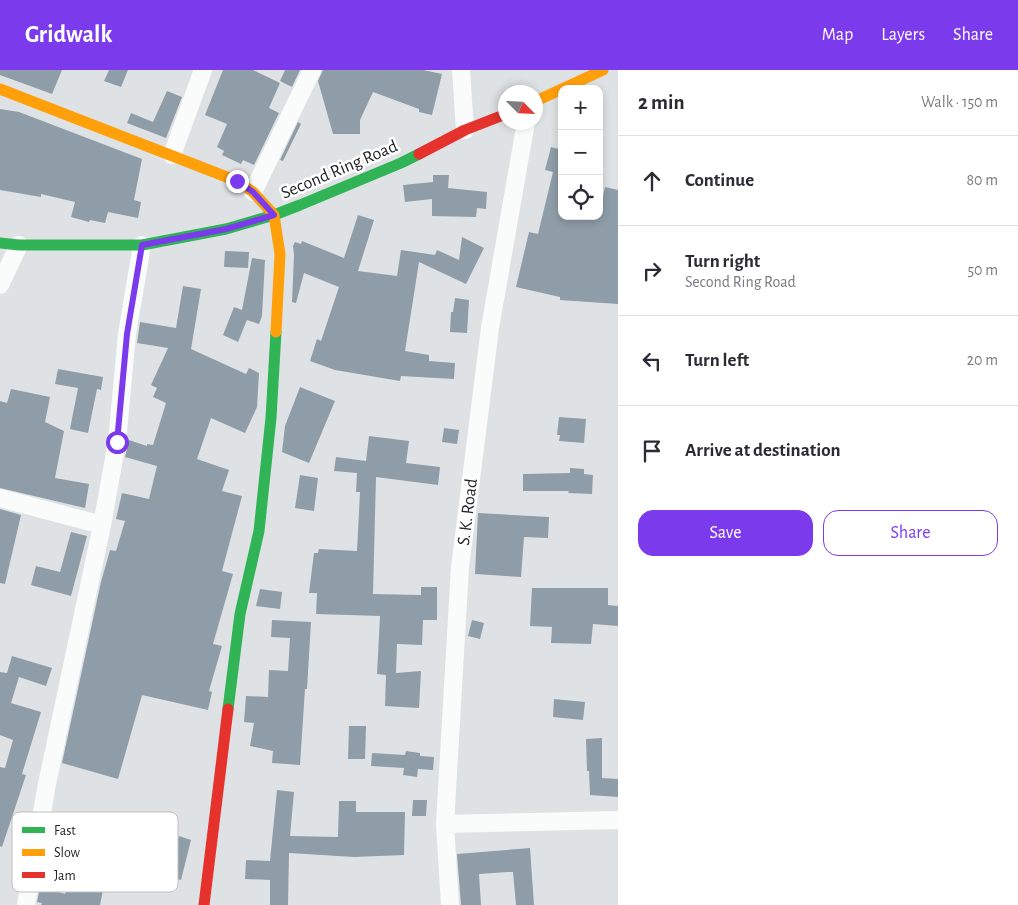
<!DOCTYPE html>
<html lang="en">
<head>
<meta charset="utf-8">
<style>
	:root { --surface:#fff; --page:#f2f2f3; --text:#2b2b33; --muted:#7c7c81; --line:#e1e1e2; --accent:#7c3aed }
	body { margin:0; font-family:"Alegreya Sans",sans-serif; background:var(--page); color:var(--text) }
	.controls { position:absolute; right:15px; top:15px; display:grid; overflow:hidden; border-radius:10px; box-shadow:0 2px 8px #0003 }
	.controls button { width:45px; height:45px; display:grid; place-items:center; padding:0; border:0; border-bottom:1px solid var(--line); background:var(--surface); color:var(--text); font:25px sans-serif }
	.compass { position:absolute; left:498px; top:15px; width:45px; height:45px; border-radius:50%; background:var(--surface); box-shadow:0 2px 8px #0003; rotate:114deg }
	.stop { position:absolute; width:15px; height:15px; margin:-11px; border:4px solid #7c3aed; border-radius:50%; background:#fff }
	.stop.end { background:#7c3aed; border-color:#fff; box-shadow:0 1px 5px #0008 }
	.list { margin:0; padding:0; list-style:none }
	h2 { display:flex; justify-content:space-between; align-items:center; height:65px; margin:0; padding:0 20px; font-size:21px }
	h2 small { font-size:16px; font-weight:400; color:var(--muted) }
	.list li { display:grid; grid-template-columns:32px 1fr auto; gap:15px; align-items:center; box-sizing:border-box; height:90px; padding:0 20px; border-top:1px solid var(--line) }
	.list b { display:block; font-size:19px; white-space:nowrap }
	.list p { margin:0; font-size:16px; white-space:nowrap; color:var(--muted) }
	.list em { font-size:16px; font-style:normal; color:var(--muted) }
	.actions { display:flex; gap:10px; padding:15px 20px }
	.actions a { flex:1; padding:11px 0; border:1px solid var(--accent); border-radius:15px; text-align:center; font-size:18px; color:var(--accent) }
	.actions .main { background:var(--accent); color:#fff }
	.icon { flex:none; width:28px; height:28px; fill:none; stroke:currentColor; stroke-width:2; stroke-linecap:round; stroke-linejoin:round }
	.map { position:relative; flex:none; width:618px; height:835px; overflow:hidden }
	header { display:flex; align-items:center; gap:30px; box-sizing:border-box; height:70px; padding:0 25px; background:var(--accent); color:#fff }
	header strong { font-size:24px }
	nav { display:flex; gap:28px; margin-inline-start:auto; font-size:18px }
	main { display:flex }
	aside { flex:1; background:var(--surface) }
	.map>svg:first-child { display:block }
</style>
</head>
<body>
<header>
<strong>Gridwalk</strong>
<nav><a>Map</a><a>Layers</a><a>Share</a></nav>
</header>
<main>
<div class="map">
<svg width="618" height="835" viewBox="0 0 618 835">
	<rect width="100%" height="100%" fill="#dfe2e4"/>
	<path fill="#8e9da8" d="M0,0h62l-10,24 -52,-19z
		M109,0h19l-7,17 -17,-6z
		M223,0h30l27,13 -11,25 10,5 -25,52 -11,-5 -2,4 -19,-9 2,-4 -7,-4 10,-23 -22,-9z
		M285,0h15l-8,17 -12,-6z
		M323,0h100l19,4 -10,41 -13,-3v-3l-46,-17 -13,28v14h-27l-15,-53z
		M167,21l15,6 -16,41 -39,-15 4,-10 22,9z
		M0,39l19,3 123,47 -8,41 7,2 -3,16 -30,-6 -3,11 -15,-3 -1,2 -18,-5 4,-15 -34,-8v3l-41,-7z
		M298,52l3,2 -18,37 -3,-1z
		M551,77l11,3v66h37l6,-29 13,3v114l-58,-4v-3l-44,-10 13,-55 9,2 15,-62 -8,-2z
		M433,105h16l-1,13 39,4 -1,17 -9,-1 -1,9 -44,-1v-17l-27,3 -2,-17 30,-3z
		M358,145l16,5 -16,51 39,5 4,-26 34,5 2,-5 22,10 3,-23 22,11 -18,36 -47,-22 -14,89 24,4v6l26,2 -1,16 -53,-3 -1,5 -65,-11 -25,-9 7,-22 4,2 18,-54 -35,-14 -8,30 -4,-1 2,-47 -1,-9 2,-4 6,2 1,-3 42,17z
		M225,181l24,1 -1,16 -24,-1z
		M252,188l13,2 -3,56 -3,8 -12,-4 -9,22 -15,-7 11,-28 8,3z
		M183,216l18,3 -10,60 55,25 3,-6 10,5 -2,34 -12,26 -34,-15 -14,41 32,11 -7,21 20,5 -20,75 11,3 -20,70 9,2 -13,45 3,1 -4,18 -66,-15 -24,84 -56,-16 39,-181 9,-32 6,1 9,-30 -9,-2 6,-26 27,6 8,-33 -32,-9 4,-17 18,6v-2l6,1 13,-42 -13,-6 4,-9 -6,-3 17,-37 -31,-5 3,-21 36,6z
		M455,228l14,2 -2,33 -17,-1 1,-20h2z
		M58,299l45,8 -2,13 -4,-1 -9,44 -18,-4 8,-41 -23,-4z
		M300,317l35,14 -26,62 -27,-11 3,-26z
		M11,319l39,8 -5,25 19,9 -9,47 34,6 -4,24 -85,-20v-87l7,2z
		M559,347l27,2 -2,24 -25,-2 1,-6h-3z
		M444,358l15,2 -2,14 -15,-2z
		M369,366l40,5 -3,22 34,4 -2,18 -62,-8 -3,117 48,1v-8h16v33h-14l-1,25 -25,-1 -1,29 25,-2 -2,37 -34,-2 1,-31 -9,-1 3,-58 -64,-2 1,-21h-8l5,-40h4l1,-4 38,2 3,-59h-4l1,-19 -23,-2 2,-14 30,4z
		M570,398l14,1v5l9,1 -1,19 -24,-1 1,-2h-46v-17l47,-1z
		M300,405l18,3 -4,33 -19,-3z
		M0,439l21,6 -16,69 -5,-1z
		M478,443l71,4 -1,21 -24,-1 -3,40 -46,-3z
		M71,462l16,4 -16,60 -40,-11 5,-19 24,6z
		M532,518h76v17l10,1v20l-25,-2 -2,20 -40,-1 1,-16 -22,-1z
		M260,519l22,3 -2,17 -24,-3z
		M272,550l39,2 -4,67h-2l-5,76 -28,-2 1,-12 -23,-5 4,-23 -10,-1 2,-26 22,1 1,-27 19,1 2,-33 -19,-1z
		M472,550l12,3 -4,16 -12,-3z
		M12,586l40,12 -6,18 -27,-9 -8,26 30,9 -19,62 4,1 -24,72 -2,-1v-79l5,1 8,-28 -13,-5v-63l7,1z
		M554,629l31,3 -2,18 -30,-3z
		M349,656h17l-1,33h-17z
		M602,668v40l16,1v18l-28,-2 -1,-24h-2l-1,-32z
		M406,681l14,2v3l14,1 -1,13 -15,-1 -1,8 -14,-2 1,-7 -33,-2 1,-13 33,2z
		M277,720l17,2 -4,44 48,1 1,-36h17v11h49l-1,43 -50,2 -65,-4 -1,52h-18v-25l-25,-1 1,-19 24,1z
		M413,730h14l-1,16h-14z
		M179,766l12,4 -10,40 -72,-20 -9,45h-59l1,-2 -5,-1 3,-15 25,7 4,-13 21,7 9,-45 20,6 3,-10 17,5 -1,5 25,7 3,-12 9,2z
		M530,778l4,57h-18l-3,-33h-5l-29,2 2,31h-20l-4,-51z"/>
	<g fill="none" stroke-linecap="round" stroke-linejoin="round">
		<path stroke="#fafbfb" stroke-width="18" d="M461,0l4,60
			M172,85l31,-85
			M253,122l59,-122
			M0,215l19,-40
			M0,428l102,27
			M445,754l173,-4
			M26,835l21,-121 55,-259 15,-83 10,-108 15,-89
			M450,835l-5,-81 15,-257 30,-239 36,-206"/>
		<path stroke="#30b455" stroke-width="11" d="M0,173l19,2h123l84,-16 48,-14 26,-10 101,-42 18,-9
			M228,639l12,-95 19,-83 12,-113 5,-86"/>
		<path stroke="#ff9f0a" stroke-width="11" d="M0,19l237,92 16,11 21,23 6,39 -4,78
			M536,31l67,-31"/>
		<path stroke="#e5322d" stroke-width="11" d="M419,84l46,-24 41,-16
			M204,835l24,-196"/>
	</g>
	<g fill="none" stroke-linecap="round" stroke-linejoin="round">
		<path stroke="#7c3aed" stroke-width="6" d="M117,372l10,-108 15,-89 84,-16 48,-14 -21,-23 -16,-11"/>
	</g>
	<g text-anchor="middle" stroke-width="5" stroke-linejoin="round" paint-order="stroke">
		<g font-size="18" fill="#252628" stroke="#fff">
			<text transform="translate(339 99) rotate(-23)" y="6">Second Ring Road</text>
			<text transform="translate(467 442) rotate(-83)" y="6">S. K. Road</text>
		</g>
	</g>
	<rect x="12" y="742" width="166" height="80" rx="8" fill="#fff" stroke="#bebebe" stroke-width="1"/>
	<rect x="22" y="757" width="23" height="6" fill="#30b455"/>
	<rect x="22" y="779" width="23" height="7" fill="#ff9f0a"/>
	<rect x="22" y="802" width="23" height="6" fill="#e5322d"/>
	<g font-size="14" fill="#252628">
		<text x="54" y="765">Fast</text>
		<text x="54" y="787">Slow</text>
		<text x="54" y="810">Jam</text>
	</g>
</svg>
<div class="controls">
<button>+</button>
<button>−</button>
<button><svg class="icon" aria-label="locate" viewBox="0 0 24 24"><circle cx="12" cy="12" r="6"/><path d="M12 2v4M12 18v4M2 12h4M18 12h4"/></svg></button>
</div>
<svg class="compass" viewBox="-18 -18 36 36"><path d="M0-13l5 13h-10z" fill="#e53935"/><path d="M0 13l5-13h-10z" fill="#7c7c81"/></svg>
<div class="stop" style="left:117px;top:372px"></div>
<div class="stop end" style="left:237px;top:111px"></div>
</div>
<aside>
<h2>2 min<small>Walk · 150 m</small></h2>
<ul class="list">
<li><svg class="icon" aria-label="ahead" viewBox="0 0 24 24"><path d="M12 20V5M6 11l6-6 6 6"/></svg><div><b>Continue</b></div><em>80 m</em></li>
<li><svg class="icon" aria-label="right" viewBox="0 0 24 24"><path d="M7 20v-9h11M14 6l5 5-5 5"/></svg><div><b>Turn right</b><p>Second Ring Road</p></div><em>50 m</em></li>
<li><svg class="icon" aria-label="left" viewBox="0 0 24 24"><path d="M17 20v-9H6M10 6l-5 5 5 5"/></svg><div><b>Turn left</b></div><em>20 m</em></li>
<li><svg class="icon" aria-label="arrive" viewBox="0 0 24 24"><path d="M6 21V4h12l-3 4 3 4H6"/></svg><div><b>Arrive at destination</b></div></li>
</ul>
<div class="actions"><a class="main">Save</a><a>Share</a></div>
</aside>
</main>
</body>
</html>
